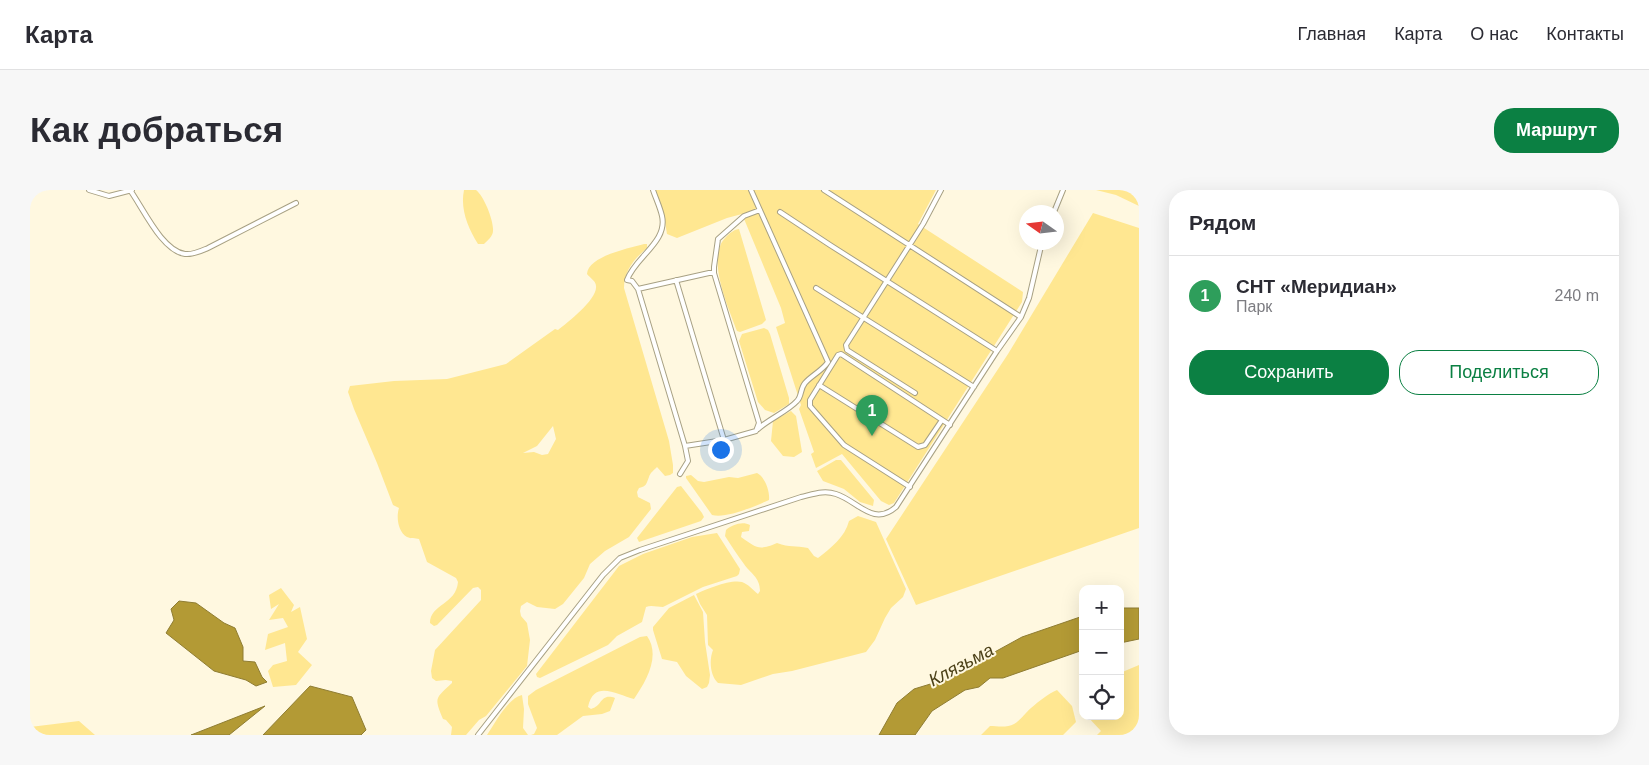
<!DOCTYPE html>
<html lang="ru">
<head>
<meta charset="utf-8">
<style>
	:root { --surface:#fff; --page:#f7f7f7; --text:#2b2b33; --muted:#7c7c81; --line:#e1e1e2; --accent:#0b8043 }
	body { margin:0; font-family:Arial,sans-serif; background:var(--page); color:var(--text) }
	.controls { position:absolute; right:15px; bottom:15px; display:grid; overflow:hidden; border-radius:10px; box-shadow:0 5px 20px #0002 }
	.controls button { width:45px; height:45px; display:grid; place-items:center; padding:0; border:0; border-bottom:1px solid var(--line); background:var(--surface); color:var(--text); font:25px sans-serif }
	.compass { position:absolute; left:989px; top:15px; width:45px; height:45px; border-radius:50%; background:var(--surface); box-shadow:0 5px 20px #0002; rotate:284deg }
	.you { position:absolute; left:690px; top:259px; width:18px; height:18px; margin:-12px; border:4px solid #fff; border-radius:50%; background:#1a73e8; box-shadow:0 0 0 8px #1a73e833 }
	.badge { display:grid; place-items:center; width:32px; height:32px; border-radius:50%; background:var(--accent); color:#fff; font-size:16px; font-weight:700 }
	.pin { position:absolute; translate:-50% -41px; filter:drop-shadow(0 1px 2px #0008) }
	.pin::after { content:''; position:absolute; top:26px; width:18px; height:15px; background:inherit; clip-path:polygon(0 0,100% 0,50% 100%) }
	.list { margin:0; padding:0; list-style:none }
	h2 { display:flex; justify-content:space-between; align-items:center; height:65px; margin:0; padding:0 20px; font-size:21px }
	h2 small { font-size:16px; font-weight:400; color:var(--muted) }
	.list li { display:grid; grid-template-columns:32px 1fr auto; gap:15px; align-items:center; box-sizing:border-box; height:80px; padding:0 20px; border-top:1px solid var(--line) }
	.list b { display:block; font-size:19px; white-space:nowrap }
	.list p { margin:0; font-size:16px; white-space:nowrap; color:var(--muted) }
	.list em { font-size:16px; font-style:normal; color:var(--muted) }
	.actions { display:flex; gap:10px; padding:15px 20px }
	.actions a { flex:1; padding:11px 0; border:1px solid var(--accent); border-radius:20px; text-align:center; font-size:18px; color:var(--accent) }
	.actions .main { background:var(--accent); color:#fff }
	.icon { flex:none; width:28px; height:28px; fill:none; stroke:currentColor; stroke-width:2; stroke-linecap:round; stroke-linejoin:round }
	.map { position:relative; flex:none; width:1109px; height:545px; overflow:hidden; border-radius:20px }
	header { display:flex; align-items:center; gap:30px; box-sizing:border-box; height:70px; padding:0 25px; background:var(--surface); border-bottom:1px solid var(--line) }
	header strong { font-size:24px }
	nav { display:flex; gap:28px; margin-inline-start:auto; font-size:18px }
	.intro { display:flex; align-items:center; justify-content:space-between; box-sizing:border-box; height:120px; padding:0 30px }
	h1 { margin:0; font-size:35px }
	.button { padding:12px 22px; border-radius:20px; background:var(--accent); color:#fff; font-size:18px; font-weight:700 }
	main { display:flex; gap:30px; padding:0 30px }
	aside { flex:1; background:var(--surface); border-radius:20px; box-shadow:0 5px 20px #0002 }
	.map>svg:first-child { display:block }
</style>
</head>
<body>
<header>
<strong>Карта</strong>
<nav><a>Главная</a><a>Карта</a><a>О нас</a><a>Контакты</a></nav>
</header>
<div class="intro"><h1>Как добраться</h1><a class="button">Маршрут</a></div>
<main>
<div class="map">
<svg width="1109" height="545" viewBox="0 0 1109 545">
	<rect width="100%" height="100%" fill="#fff8e0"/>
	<path fill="#ffe791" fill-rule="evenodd" d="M434,0h12c8,6 18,31 17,41 0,5 -5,9 -9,13h-6c-10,-16 -18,-35 -14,-54z
		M625,0h281l-18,34 105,68 -1,10 -128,201 -5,2 -8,-4 -39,-47 -26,14 -5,-14 3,-2 -15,-43 2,-4 -25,-78 9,-4 -4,-15 -39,-94 -15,4 -50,20 -10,-4 -2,-12z
		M1066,0h43v16l-23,-11z
		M1063,23l46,15v300l-223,77 -30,-66 122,-185z
		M709,39l27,91 -4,4 -22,8 -3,-1c-8,-22 -32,-74 -11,-94 4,-4 7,-7 13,-8z
		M614,54h3v4c-13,11 -23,23 -23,40l45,153 4,24v8l-3,2 -5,1 -8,-9c-3,3 -7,6 -8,10 -3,7 -2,9 -10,11l-2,4 1,5 12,6 1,6 -22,28 -24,14 -15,13 -6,14 -21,26 -8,5 -18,-2 -10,-5 -6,4 -1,5 1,5 6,7 3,17 -3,26 -41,50 -7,4 -13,15h-15l1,-8 -6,-7 -3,-1c-9,-22 -8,-20 9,-36v-2l-6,-1 -10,1 -4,-3 -1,-7 4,-21 46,-50v-10l-3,-3 -5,1 -36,37 -3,1 -4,-3c0,-19 26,-18 28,-41l-2,-4 -29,-16 -8,-23c-4,-1 -8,0 -12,-2 -9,-5 -11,-20 -8,-29l-6,-3 -16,-42 -23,-54 -6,-17 2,-6 44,-5 53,-2 59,-15 49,-35 3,1c9,-7 40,-31 38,-44 0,-5 -6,-8 -9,-12 1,-18 43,-26 57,-30zM523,236l3,13 -8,15 -6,1 -8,-3 -11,1 14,-7z
		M734,138l4,2 2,4 19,64v6l-15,9 -9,-3 -7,-8 -19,-61 3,-7z
		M761,221l5,5 6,36 -8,5 -11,-1 -12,-15 2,-20z
		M806,270h5l33,40 -1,6 -13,-4 -16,-13 -21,-8 -6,-10z
		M727,283c8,4 13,18 12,27 -14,6 -43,19 -57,15l-26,-37v-2l5,-1 7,6 6,1 25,-5 9,1z
		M651,296l21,27 2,4 -3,4 -62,21 -2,-4 40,-51z
		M828,326l18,6 30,67 -3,8 -12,11 -6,10 -10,22 -9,12 -74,19 -19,3 -32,11 -23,-2c-8,-8 -9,-23 -5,-33l-5,-5 -1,-30 -7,-11 -4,-10c10,-5 35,-15 46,-12 6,2 11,8 16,12l2,-3c0,-14 -10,-18 -16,-27 -7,-9 -13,-19 -19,-28l1,-6c6,-5 16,-9 24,-5l-1,6 -7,1 -1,5c16,11 17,14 36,6 13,5 18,2 31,5l6,8 4,2c13,-10 27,-21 31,-37z
		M687,343l23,36 -1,5 -2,2 -34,11 -40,20c-6,0 -12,-2 -17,0l-4,15 -25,14 -9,9 -68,33 -3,-1 -1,-3 83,-108 24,-12 49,-17z
		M251,398l13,17 -3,7 9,-5 7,32 -9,13 14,13 -16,20 -23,2 -5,-16 5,-6 14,-4 -2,-18 -20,7 3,-16 20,-7 -5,-9 -14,2 10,-16 -8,5 -2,-14z
		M664,405l9,17 2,30 5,33 -1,8 -2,4 -5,2 -16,-13 -9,-14 -15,-3 -9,-29v-3l16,-19z
		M617,446c14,20 -1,45 -13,63 -17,-4 -40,-20 -46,8l3,2c12,-3 9,-16 24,-11l-5,13 -8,3 -19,2 -26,19h-26l3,-1 3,-6 -9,-24v-8l8,-6 104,-53z
		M1109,475v70h-42l4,-4 -14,-15h33v-43z
		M1027,500l15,16 4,16 -13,13h-82l9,-9c7,0 17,2 24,-2 6,-3 11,-11 17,-16 7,-6 18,-15 26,-18z
		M492,505l2,14 -1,19 5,7h-41c8,-12 21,-37 35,-40z
		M49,531l16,14h-65v-8z"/>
	<path fill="#b39a35" stroke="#8f7d33" d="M149,411l17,2 28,20 11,5 8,19v14l12,1 7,15 5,5 -11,4 -10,-6 -32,-9 -48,-38 8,-13 -3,-11z
		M1090,418h19v31l-19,4z
		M1053,426v34l-80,28h-13l-11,9 -14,3 -33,21 -17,24h-36l18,-32 17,-14 23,-7 16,-17 38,-11 31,-17z
		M280,496l42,11 14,33 -5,5h-98z
		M235,516l-36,29h-38z"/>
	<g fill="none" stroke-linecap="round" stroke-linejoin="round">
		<defs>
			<path id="street" d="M59,0l20,6 23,-6
				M100,0c13,18 32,61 55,64 8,1 16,-3 23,-6l88,-45
				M721,0l77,172c-6,9 -16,13 -23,21 -5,6 -3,13 -8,18 -9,10 -28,18 -39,28
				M794,0l197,127
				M750,22l50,33 167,106
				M1024,22l9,-22
				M646,90l48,160
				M786,98l158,99
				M608,99l-6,-8 -5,-1c8,-23 41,-38 35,-64 -2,-9 -6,-17 -9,-26
				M789,195l99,62 7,-2 17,-25
				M885,203l-68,-43 -1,-5 77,-121 18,-34
				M655,256l-47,-157 71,-16h5
				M650,284l8,-13 -3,-15 39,-6 32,-9 3,-8 -45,-150v-6l4,-28 26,-23 16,-6
				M880,297l-66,-42 -34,-39v-6l28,-45 3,-1 109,71
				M448,545l125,-160 17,-17 20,-8 161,-53c13,-3 23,-7 35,-3 22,7 37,33 60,13l101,-156 24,-34 8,-19 13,-56"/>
		</defs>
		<use href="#street" stroke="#a8a184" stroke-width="6"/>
		<use href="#street" stroke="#fff" stroke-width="4"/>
	</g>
	<g text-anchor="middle" stroke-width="4" stroke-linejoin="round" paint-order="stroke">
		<g font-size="18" font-style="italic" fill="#4c4118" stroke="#fff8e0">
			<text transform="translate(931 475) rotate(-28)" y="6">Клязьма</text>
		</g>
	</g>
</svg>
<div class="controls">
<button>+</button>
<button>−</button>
<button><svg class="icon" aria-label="locate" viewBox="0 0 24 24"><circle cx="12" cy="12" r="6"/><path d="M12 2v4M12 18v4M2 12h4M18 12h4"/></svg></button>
</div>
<svg class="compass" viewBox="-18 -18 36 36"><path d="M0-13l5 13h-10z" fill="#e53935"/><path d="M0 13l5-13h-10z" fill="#7c7c81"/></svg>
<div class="you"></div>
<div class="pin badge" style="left:842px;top:246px;background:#2e9e5b">1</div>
</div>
<aside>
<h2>Рядом<small></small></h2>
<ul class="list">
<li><span class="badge" style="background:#2e9e5b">1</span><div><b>СНТ «Меридиан»</b><p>Парк</p></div><em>240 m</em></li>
</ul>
<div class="actions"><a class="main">Сохранить</a><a>Поделиться</a></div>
</aside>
</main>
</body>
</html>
